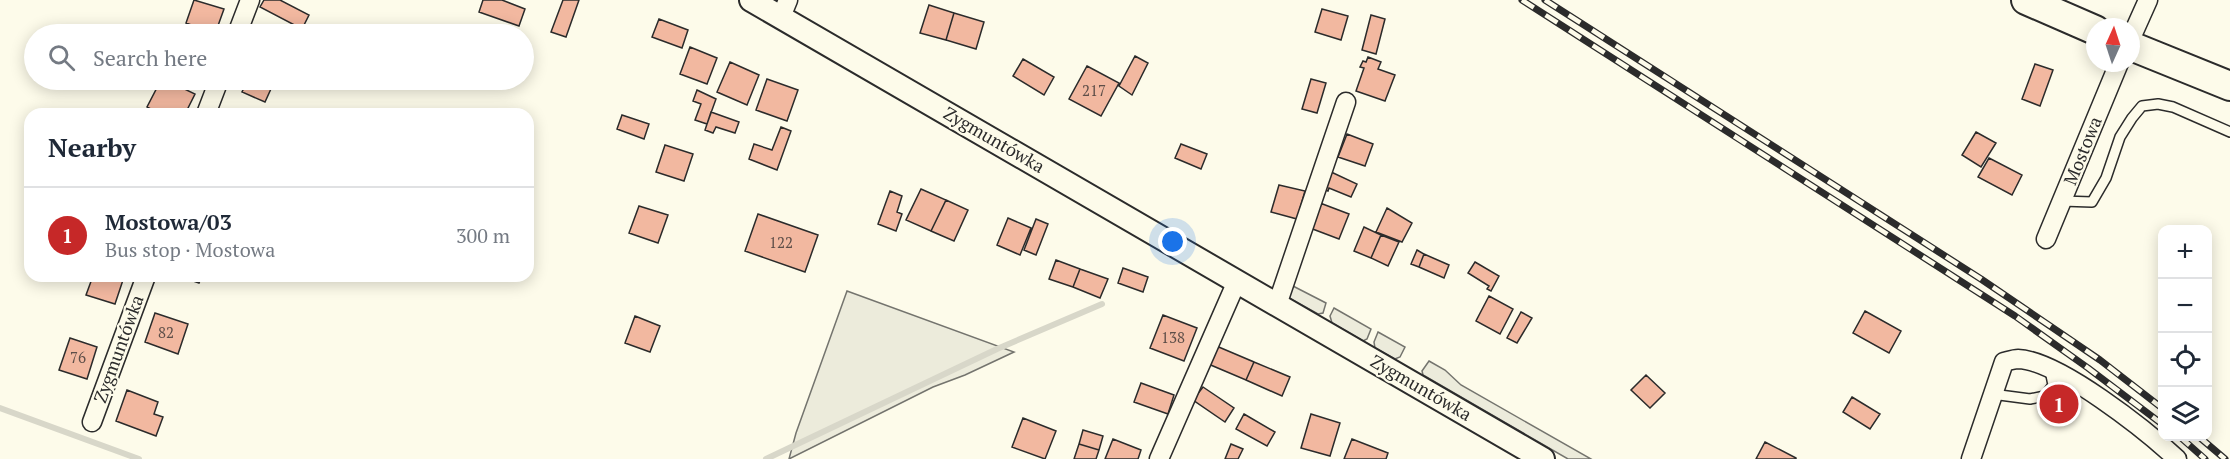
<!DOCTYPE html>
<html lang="en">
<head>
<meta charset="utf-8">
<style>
	:root { --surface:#fff; --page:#f6f6f7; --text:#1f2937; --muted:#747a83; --line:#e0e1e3; --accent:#c62828 }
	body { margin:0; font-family:"PT Serif",serif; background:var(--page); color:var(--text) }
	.controls { position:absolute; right:18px; bottom:18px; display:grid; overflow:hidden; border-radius:12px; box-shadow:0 3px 15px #0003 }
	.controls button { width:54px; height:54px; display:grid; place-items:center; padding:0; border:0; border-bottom:2px solid var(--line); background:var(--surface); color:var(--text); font:30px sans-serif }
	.compass { position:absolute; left:2086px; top:18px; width:54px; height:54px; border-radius:50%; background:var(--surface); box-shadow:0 3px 15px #0003; rotate:3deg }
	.you { position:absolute; left:1173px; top:242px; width:21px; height:21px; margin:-15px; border:4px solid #fff; border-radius:50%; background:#1a73e8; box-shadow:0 0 0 9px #1a73e833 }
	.badge { display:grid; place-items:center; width:39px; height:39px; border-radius:50%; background:var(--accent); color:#fff; font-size:20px; font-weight:700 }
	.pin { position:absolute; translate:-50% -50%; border:3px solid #fff; box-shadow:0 2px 6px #0006 }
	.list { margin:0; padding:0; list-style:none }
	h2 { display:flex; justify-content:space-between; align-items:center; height:78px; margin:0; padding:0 24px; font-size:26px }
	h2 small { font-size:20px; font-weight:400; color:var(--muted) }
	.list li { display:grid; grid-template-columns:39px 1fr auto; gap:18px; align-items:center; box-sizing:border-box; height:96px; padding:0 24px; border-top:2px solid var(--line) }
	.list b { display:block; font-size:22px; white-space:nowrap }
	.list p { margin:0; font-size:20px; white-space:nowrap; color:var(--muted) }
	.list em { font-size:20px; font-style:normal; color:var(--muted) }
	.icon { flex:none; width:33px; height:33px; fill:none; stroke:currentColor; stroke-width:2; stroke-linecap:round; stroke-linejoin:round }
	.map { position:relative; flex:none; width:2230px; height:459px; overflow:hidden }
	.search { position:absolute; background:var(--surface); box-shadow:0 3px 15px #0003; left:24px; top:24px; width:510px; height:66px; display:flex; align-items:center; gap:15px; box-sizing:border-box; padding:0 21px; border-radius:33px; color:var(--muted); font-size:22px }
	.panel { position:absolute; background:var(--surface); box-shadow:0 3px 15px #0003; left:24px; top:108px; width:510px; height:174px; border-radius:18px }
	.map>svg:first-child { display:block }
</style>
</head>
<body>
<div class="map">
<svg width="2230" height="459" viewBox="0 0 2230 459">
	<rect width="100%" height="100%" fill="#fdfbea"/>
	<path fill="#ecebdb" stroke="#74746e" stroke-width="1.5" d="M1291,285l35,18 -3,10 -5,1 -29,-16z
		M847,291l167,61 -49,23 -32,12 -144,72 7,-26z
		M1334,308l37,21 -4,10 -4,2 -31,-18 -2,-7z
		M1378,332l27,15 -5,10 -5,2 -20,-11 -1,-6z
		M1429,361l16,9 16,15 130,74h-23l-145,-84 -1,-4z"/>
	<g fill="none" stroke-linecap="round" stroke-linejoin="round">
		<path stroke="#d8d7c9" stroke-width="6" d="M0,408l139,51
			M766,459l231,-110 105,-45"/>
	</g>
	<path fill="#f2b8a0" stroke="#2b2b2b" stroke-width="1.5" d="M194,0l30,9 -9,25 -29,-11z
		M264,0h16l29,15 -7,14 -42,-22z
		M483,0h19l23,9 -6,17 -40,-14z
		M563,0h16l-13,37 -15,-5z
		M929,5l25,8 -8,27 -26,-7z
		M1322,9l26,7 -7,24 -26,-8z
		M954,13l30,9 -8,27 -30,-9z
		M1371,15l14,4 -9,35 -14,-4z
		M659,19l29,11 -6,18 -30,-11z
		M690,47l27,11 -10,26 -27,-10z
		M1135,56l13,7 -16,32 -13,-9z
		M1368,57l13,5 -3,7 17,6 -10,26 -29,-10 8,-23 -4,-1 3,-6 3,1z
		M1023,59l31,18 -10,18 -31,-19z
		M730,62l29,13 -12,30 -30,-13z
		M2035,64l18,6 -13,36 -18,-7z
		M1087,66l32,17 -18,33 -32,-17z
		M767,79l31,11 -11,31 -31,-11z
		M1311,79l15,4 -9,30 -15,-4z
		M161,80h5l29,14 -10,20h-25l-13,-7z
		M248,80h27l-10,22 -23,-10z
		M697,90l19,9 -9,25 -12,-4 6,-16 -8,-3z
		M711,112l28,10 -4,11 -19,-6 -3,6 -8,-3z
		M622,115l27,9 -5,15 -27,-10z
		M781,127l10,4 -14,39 -28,-11 5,-15 18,6z
		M1976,132l20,11 -15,24 -19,-12z
		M1347,134l26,10 -8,22 -27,-9z
		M1181,144l26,10 -6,15 -26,-11z
		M665,145l28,9 -9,27 -28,-9z
		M1989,158l33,17 -10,20 -34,-18z
		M1329,171l28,13 -6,13 -22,-9 -1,3 -6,-2z
		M1279,185l26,6 -8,28 -26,-7z
		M921,189l25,11 -15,31 -25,-11z
		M890,191l12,5 -5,16 5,2 -6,17 -18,-7z
		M946,200l22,10 -14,31 -23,-10z
		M1320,203l29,11 -10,25 -29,-11z
		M639,206l29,9 -10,28 -29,-10z
		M1387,208l25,15 -10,19 -26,-10z
		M758,214l60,21 -13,37 -60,-21z
		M1008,218l23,10 -11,27 -23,-10z
		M1036,219l12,5 -12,31 -12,-5z
		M1364,227l17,8 -10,23 -17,-7z
		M1381,235l18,7 -11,24 -17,-8z
		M1417,250l7,4 -5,13 -8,-3z
		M1424,254l25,11 -5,13 -25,-11z
		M1056,260l24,9 -7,18 -24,-8z
		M1475,262l24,14 -8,15 -4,-2 2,-3 -21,-13z
		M1123,268l25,9 -5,15 -25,-9z
		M1080,269l28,10 -8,19 -27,-11z
		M93,276l31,1 -9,27 -29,-9z
		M179,276h23l-3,7z
		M1489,296l24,13 -13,25 -24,-13z
		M1865,311l36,20 -12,22 -36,-20z
		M1521,312l11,6 -15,25 -10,-5z
		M155,313l33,11 -10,30 -33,-12z
		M1163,315l34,13 -13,33 -34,-13z
		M635,316l25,10 -10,26 -25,-9z
		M70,338l27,9 -10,32 -28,-9z
		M1214,345l40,17 -8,18 -40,-17z
		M1254,362l36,15 -8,19 -36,-16z
		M1646,375l19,18 -15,15 -19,-18z
		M1141,383l33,12 -6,19 -34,-12z
		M1203,387l31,21 -9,14 -32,-22z
		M127,390l31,12 -4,12 9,3 -7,19 -40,-15z
		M1852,397l28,17 -10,15 -27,-17z
		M1244,414l31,18 -8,14 -31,-17z
		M1311,414l29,9 -10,33 -29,-8z
		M1023,418l33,13 -11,28 -33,-12z
		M1083,430l20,6 -4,14 -20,-6z
		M1113,439l28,11 -3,9h-33z
		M1352,439l36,14 -2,6h-42z
		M1765,442l31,16v1h-40z
		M1079,444l20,6 -3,9h-22z
		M1231,444l12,5 -5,10h-13z"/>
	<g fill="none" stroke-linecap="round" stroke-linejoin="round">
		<defs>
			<path id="service" d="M2062,201l30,1 14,-24 14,-41 12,-19 10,-12 16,-2 15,3 57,25
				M1992,394l38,5 15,-3 8,-11 -3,-15"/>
			<path id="minor" d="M781,17l7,-17
				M237,34l13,-34
				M2131,38l17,-38
				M206,114l13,-34
				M2046,239l73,-176
				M1277,305l69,-203
				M92,422l54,-146
				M1159,459l78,-178
				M1971,459l33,-97c4,-1 10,-3 14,-3 40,1 129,72 159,100"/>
			<path id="tertiary" d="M751,0l792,459"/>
			<path id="primary" d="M2026,0l69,30
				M2131,46l99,40"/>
		</defs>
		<use href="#service" stroke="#2b2b2b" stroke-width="12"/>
		<use href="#minor" stroke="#2b2b2b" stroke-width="21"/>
		<use href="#tertiary" stroke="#2b2b2b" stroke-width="26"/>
		<use href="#primary" stroke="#2b2b2b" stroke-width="32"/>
		<use href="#service" stroke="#fdfbea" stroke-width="9"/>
		<use href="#minor" stroke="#fdfbea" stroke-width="18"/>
		<use href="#tertiary" stroke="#fdfbea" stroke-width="22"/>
		<use href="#primary" stroke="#fdfbea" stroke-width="28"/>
		<defs>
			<path id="rail" d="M1522,0l493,316 73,52 74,56
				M1545,0l436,279 119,81 62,48
				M2179,436l26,23
				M2198,436l27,23"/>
		</defs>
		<use href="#rail" stroke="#2b2b2b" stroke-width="7"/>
		<use href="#rail" stroke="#fdfbea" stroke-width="4.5" stroke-dasharray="14" stroke-linecap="butt"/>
	</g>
	<g text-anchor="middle" stroke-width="4.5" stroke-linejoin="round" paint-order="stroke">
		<g font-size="15" fill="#5d4e48">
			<text x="1094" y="96">217</text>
			<text x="781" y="248">122</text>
			<text x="166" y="338">82</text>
			<text x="1173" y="343">138</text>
			<text x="78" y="363">76</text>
		</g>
		<g font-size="18" fill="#2b2b2b" stroke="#fdfbea">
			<text transform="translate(994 140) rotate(30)" y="6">Zygmuntówka</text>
			<text transform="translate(2083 151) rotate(-68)" y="6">Mostowa</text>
			<text transform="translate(119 349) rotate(-70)" y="6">Zygmuntówka</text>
			<text transform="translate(1421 388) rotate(30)" y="6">Zygmuntówka</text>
		</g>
	</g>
</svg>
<div class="controls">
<button>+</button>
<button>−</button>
<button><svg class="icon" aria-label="locate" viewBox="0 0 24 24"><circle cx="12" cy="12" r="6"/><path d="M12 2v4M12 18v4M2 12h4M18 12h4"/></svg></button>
<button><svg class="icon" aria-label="layers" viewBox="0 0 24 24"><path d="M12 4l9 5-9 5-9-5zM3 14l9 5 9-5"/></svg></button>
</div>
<svg class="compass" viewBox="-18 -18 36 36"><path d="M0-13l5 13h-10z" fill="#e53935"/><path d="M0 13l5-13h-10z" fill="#747a83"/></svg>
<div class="you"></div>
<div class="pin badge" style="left:2059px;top:404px">1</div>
<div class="search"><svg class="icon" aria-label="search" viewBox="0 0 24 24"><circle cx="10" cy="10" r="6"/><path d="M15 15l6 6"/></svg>Search here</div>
<section class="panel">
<h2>Nearby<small></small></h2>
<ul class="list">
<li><span class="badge">1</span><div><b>Mostowa/03</b><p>Bus stop · Mostowa</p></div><em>300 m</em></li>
</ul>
</section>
</div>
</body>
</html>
